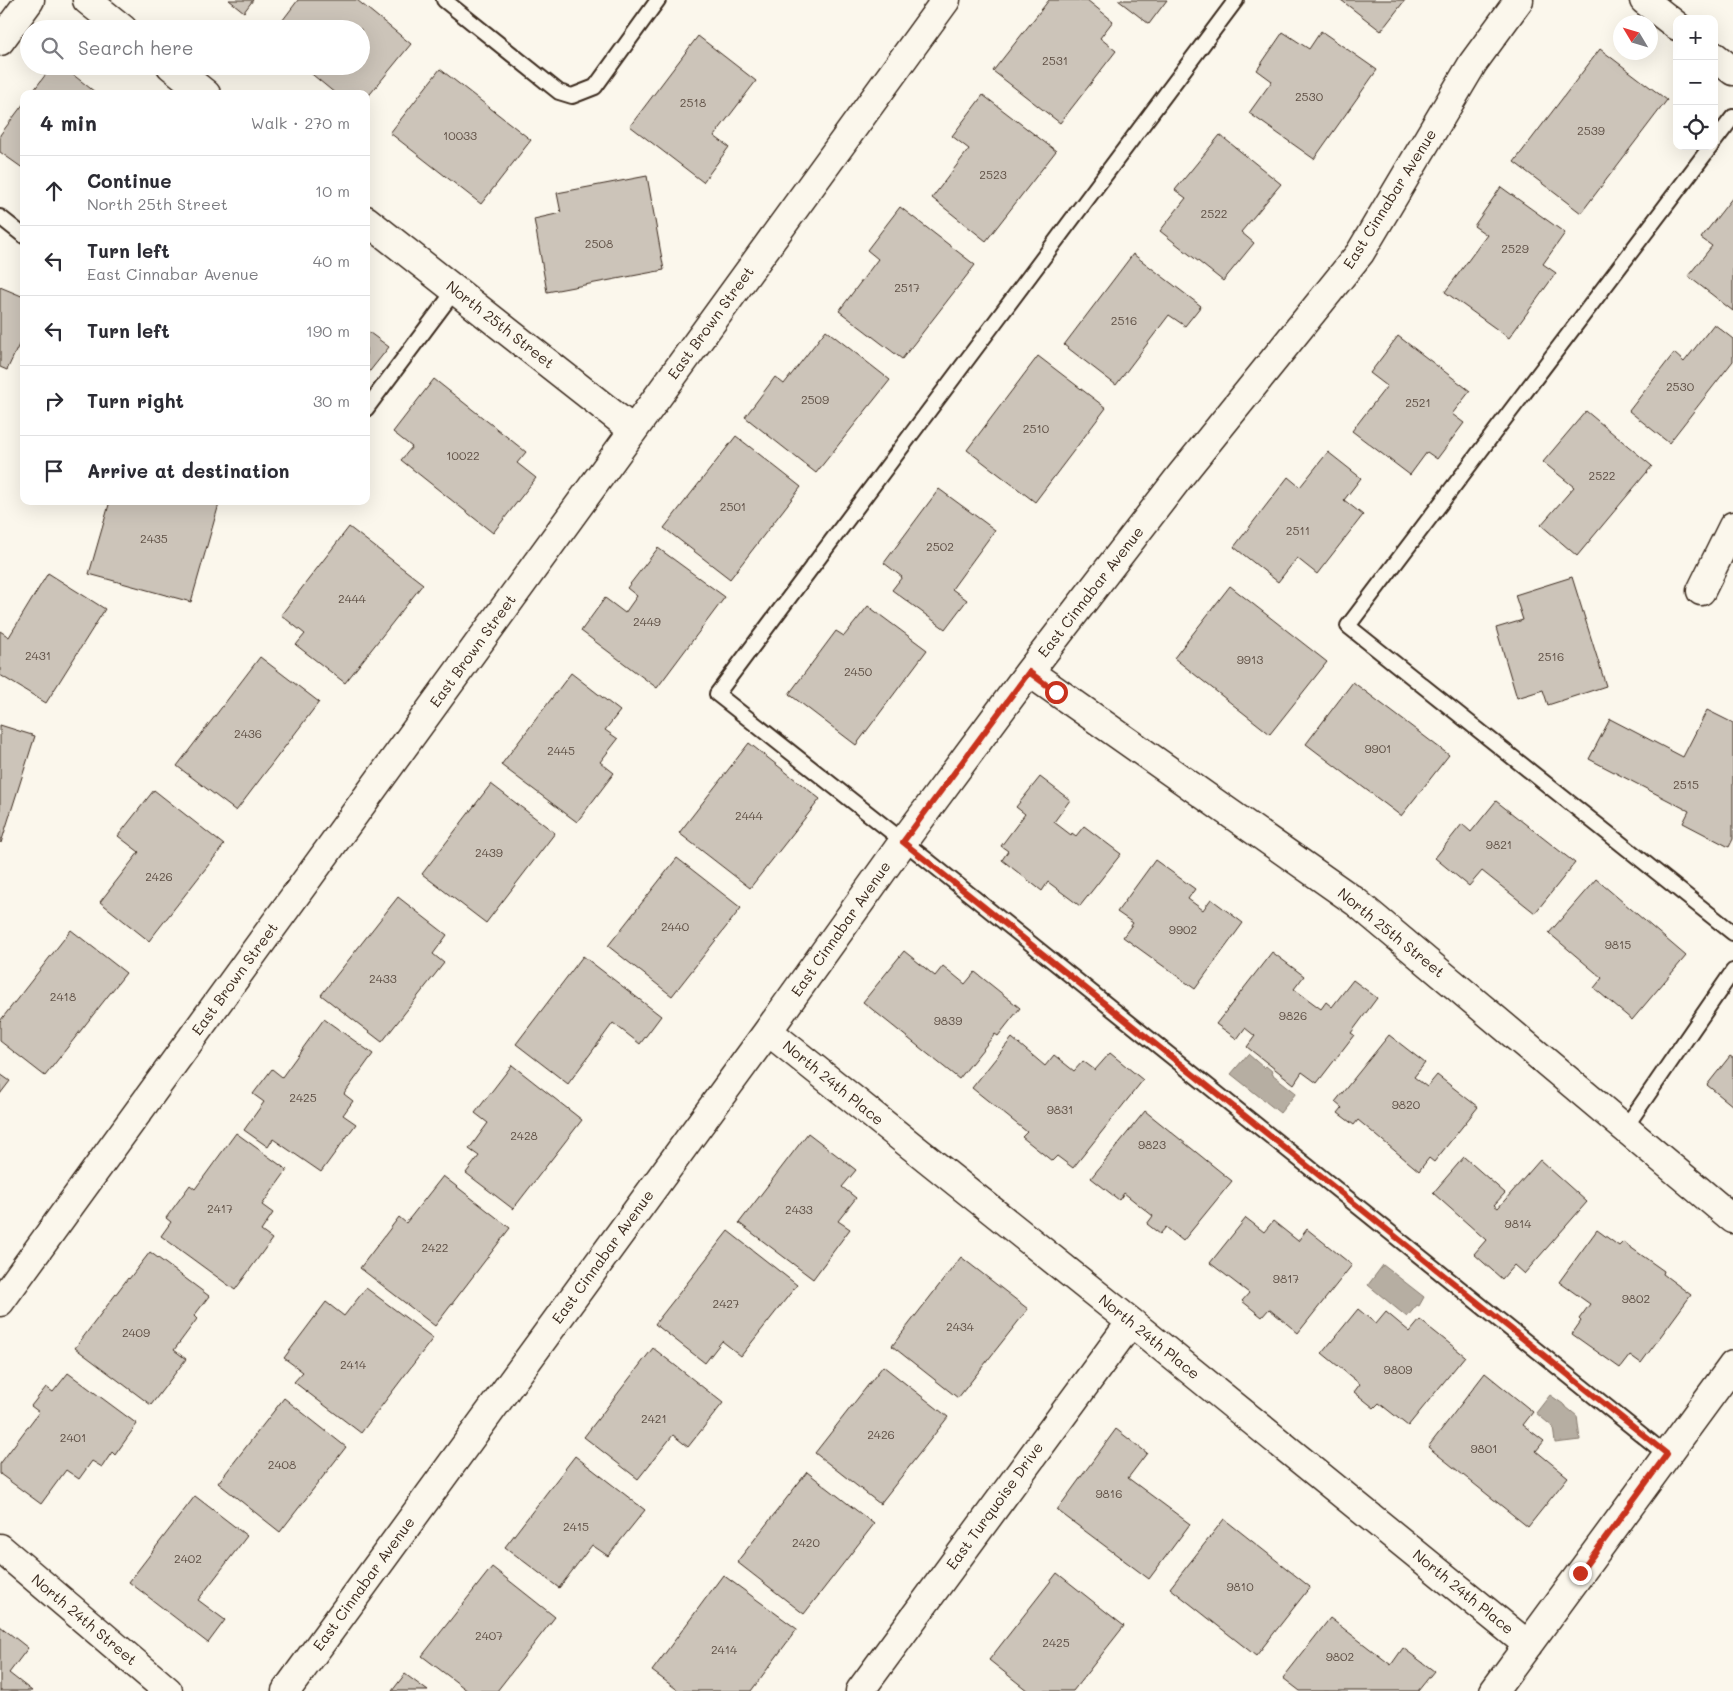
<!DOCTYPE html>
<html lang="en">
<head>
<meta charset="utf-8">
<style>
	:root { --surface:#fff; --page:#f7f7f7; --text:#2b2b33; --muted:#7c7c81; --line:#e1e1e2 }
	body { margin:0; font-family:Mali,sans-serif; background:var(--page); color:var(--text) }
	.controls { position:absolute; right:15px; top:15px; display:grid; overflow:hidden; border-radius:10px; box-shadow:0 5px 20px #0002 }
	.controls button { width:45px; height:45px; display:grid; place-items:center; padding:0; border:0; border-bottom:1px solid var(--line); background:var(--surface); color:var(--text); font:25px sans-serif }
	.compass { position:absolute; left:1613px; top:15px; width:45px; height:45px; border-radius:50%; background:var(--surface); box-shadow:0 5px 20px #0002; rotate:308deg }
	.stop { position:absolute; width:15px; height:15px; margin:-11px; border:4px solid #c8321e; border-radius:50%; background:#fff }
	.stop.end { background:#c8321e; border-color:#fff; box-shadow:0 1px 5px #0008 }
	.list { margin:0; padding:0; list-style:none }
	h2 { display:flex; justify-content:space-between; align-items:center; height:65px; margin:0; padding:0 20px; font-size:21px }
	h2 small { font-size:16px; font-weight:400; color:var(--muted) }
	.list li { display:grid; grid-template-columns:32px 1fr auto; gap:15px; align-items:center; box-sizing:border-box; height:70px; padding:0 20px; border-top:1px solid var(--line) }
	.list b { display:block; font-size:19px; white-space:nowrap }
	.list p { margin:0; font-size:16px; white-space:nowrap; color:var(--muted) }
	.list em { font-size:16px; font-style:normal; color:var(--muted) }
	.icon { flex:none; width:28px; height:28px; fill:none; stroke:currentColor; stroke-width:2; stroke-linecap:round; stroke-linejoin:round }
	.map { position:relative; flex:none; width:1733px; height:1691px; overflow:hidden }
	.search { position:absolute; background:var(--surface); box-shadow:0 5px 20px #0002; left:20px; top:20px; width:350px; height:55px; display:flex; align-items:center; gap:12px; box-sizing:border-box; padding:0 18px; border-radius:28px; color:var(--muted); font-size:19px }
	.panel { position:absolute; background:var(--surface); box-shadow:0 5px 20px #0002; left:20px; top:90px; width:350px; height:415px; border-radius:10px }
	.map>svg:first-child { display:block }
</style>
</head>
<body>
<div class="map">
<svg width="1733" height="1691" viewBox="0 0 1733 1691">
	<rect width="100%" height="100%" fill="#fbf7ec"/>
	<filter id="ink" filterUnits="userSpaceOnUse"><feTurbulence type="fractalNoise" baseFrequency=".02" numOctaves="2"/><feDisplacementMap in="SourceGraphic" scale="10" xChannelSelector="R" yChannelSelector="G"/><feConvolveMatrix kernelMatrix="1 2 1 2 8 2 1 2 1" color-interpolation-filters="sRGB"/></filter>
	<g filter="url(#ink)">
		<path fill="#b6aea2" stroke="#85796d" d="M1248,1054l16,14 2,-2 7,6 -1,2 24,19 -16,20 -49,-39z
			M1383,1265l41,32 -5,9 -2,-1 -10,12 -39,-32z
			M1550,1395l16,11v1l11,9 3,24 -25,3 -2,-16 -17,-14z"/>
		<path fill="#ccc4b9" stroke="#3b2a1e" d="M229,0h24l-9,12z
			M298,0h59l54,44 -45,55v-5h-30l-34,-28h59v-37h-85z
			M1049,0h38l26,21 -13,17 16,13 -56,72 -67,-52z
			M1118,0h49l-18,24z
			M1341,0h64l-24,31z
			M1321,31l56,39 -63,89 -65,-46 23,-32 -15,-11 26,-38 26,17z
			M698,36l58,45 -42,55 15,11 -26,35 -73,-56z
			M1600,49l67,51 -86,113 -67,-51z
			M52,66h10l33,26 -2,2h-62z
			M440,69l91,71 -50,64 -91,-71z
			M983,95l73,56 -70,90 -54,-43 37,-49 -17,-13z
			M24,103v66l-24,-17v-17z
			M1220,135l61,49 -40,48 13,11 -31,38 -63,-50 26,-33 -11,-8z
			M647,176l17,94 -117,22 -13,-73 27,-6 -4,-20z
			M1501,187l64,46 -22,31 13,9 -47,65 -64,-46 42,-57 -13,-9z
			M1733,197v114l-45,-35 24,-30 -11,-8z
			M900,207l75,58 -73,94 -63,-48 39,-52 -11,-9z
			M1133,254l68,52 -16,20 -16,-11 -53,70 -52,-40z
			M0,287l24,10v37l-17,36 -7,-3z
			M1714,324l19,15v22l-64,82 -40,-32 45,-58 10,9z
			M366,330l23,17 -23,29z
			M826,330l64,50 -74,93 -71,-56 30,-40 9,7z
			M1398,336l72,55 -18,23 12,9 -27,36 -10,-7 -17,23 -58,-44 35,-45 -17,-13z
			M1038,356l68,52 -71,94 -68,-52z
			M434,379l92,73 -9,11 19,15 -43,55 -92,-73 11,-13 -19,-15z
			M1586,411l66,55 -75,90 -36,-31 33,-38 -31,-25z
			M736,436l65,51 -71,92 -66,-51z
			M1328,452l33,26 -17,22 19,15 -46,59 -20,-16 -19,24 -44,-35 54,-70 12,10z
			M939,489l56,41 -43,59 15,11 -22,29 -53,-39 10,-13 -18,-14z
			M110,501h98l11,3 -28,98 -102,-28z
			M349,527l74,57 -78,99 -49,-38 9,-11 -24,-19z
			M658,548l67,49 -68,91 -76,-57 24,-33 20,15 12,-17 -10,-8z
			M48,573l57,36 -59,94 -46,-28v-44l9,6z
			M1572,577l34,109 -58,19 -5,-15 -26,8 -21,-70 27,-8 -8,-25z
			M1230,586l97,76 -57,72 -96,-76z
			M868,606l59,44 -71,95 -67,-51 47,-63 8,5z
			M260,657l59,45 -83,109 -59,-45z
			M571,673l49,38 -15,19 13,9 -18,23 14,11 -37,49 -76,-57z
			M1353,682l96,73 -48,61 -95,-72z
			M1707,710l26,13v116l-4,8 -46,-24 6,-12 -100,-52 21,-40 73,38z
			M0,725l35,11 -34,107 -1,-1z
			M749,743l71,56 -70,89 -71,-55z
			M1040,777l30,23 -16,22 17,13 1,-2 4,3 8,-10 37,28 -41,52 -32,-24 -6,9 -40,-31 6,-9 -7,-5 24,-32 -9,-7z
			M491,784l64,49 -69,90 -64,-49z
			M154,790l70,55 -75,96 -49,-39 39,-50 -21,-16z
			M1496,801l79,62 -40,50 -53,-42 -13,15 -34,-28 27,-34 9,8z
			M677,858l64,50 -69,88 -64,-50z
			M1155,860l40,29 -7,10 15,11 8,-11 32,24 -48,66 -72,-52 10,-14 -16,-11z
			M1596,879l90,77 -54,64 -38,-32 8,-10 -53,-45z
			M398,897l49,38 -14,19 11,9 -62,79 -61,-47z
			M71,930l55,43 -81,103 -45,-35v-20z
			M904,951l31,25 8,-10 22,18 10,-12 45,36 -22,28 -3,-2 -36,45 -96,-77z
			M1272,952l32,24 -10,13 27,20 5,-7 6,5 21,-27 24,18 -26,35 3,2 -37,48 -15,-11 -8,12 -47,-37 8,-11 -10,-8 -8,11 -21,-15z
			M583,956l78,60 -21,28 -27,-21 -45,61 -52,-40z
			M324,1019l49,35 -29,40 9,7 -10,14 13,9 -35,48 -48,-33 -5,8 -24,-17 20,-28 -11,-8 19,-25 10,8z
			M1389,1035l36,28 -11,14 13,10 10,-12 41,32 -44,55 -5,-4 -10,13 -61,-51 -4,5 -16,-12 4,-5 -7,-6z
			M1012,1038l33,28 9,-11 20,16 9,-10 12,9 15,-17 33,27 -70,88 -16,-12 -5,5 -30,-24 5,-5 -55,-44z
			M1730,1056l3,2v48l-26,-21z
			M512,1065l70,55 -69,89 -47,-36 13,-17 -10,-7 19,-26 -13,-10z
			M0,1074l10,7 -10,13z
			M1145,1111l87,70 -49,60 -17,-14 -6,7 -13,-10 6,-8 -29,-23 -5,7 -28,-22z
			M236,1133l51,37 -25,35 11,8 -12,18 11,8 -37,51 -74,-54 10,-14 -5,-4 24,-33 5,4z
			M808,1133l48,37 -14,17 14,11 -18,23 12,8 -37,50 -74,-56z
			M1464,1157l41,36 -11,12 4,3 42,-48 47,42 -63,72 -10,-9 -12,14 -28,-25 12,-14 -53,-47z
			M443,1176l67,52 -75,98 -75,-58 39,-51 7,6z
			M1246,1218l18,14 9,-11 25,20 9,-12 45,36 -54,68 -29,-24 -7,8 -20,-16 7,-8 -39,-30z
			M1597,1230l22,16 4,-4 41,29 -1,3 28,21 -50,68 -11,-8 -10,13 -48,-34 9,-13 -2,-2 11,-15 -31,-22z
			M728,1231l69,54 -56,71 -19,-15 -17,22 -50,-39z
			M150,1252l59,44 -15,20 3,3 -23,31 12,9 -35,46 -76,-57 53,-70 1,1z
			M961,1257l67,52 -70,89 -66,-52z
			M366,1288l67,50 -72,95 -67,-51 9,-10 -19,-14 42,-56 18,14z
			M1358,1309l18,15 10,-12 24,20 10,-12 45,36 -57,70 -29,-23 -5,5 -20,-16 6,-8 -38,-31z
			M653,1348l70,55 -35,44 -15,-12 -35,44 -54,-42z
			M883,1366l65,51 -68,87 -65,-51z
			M68,1373l69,51 -22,31 -3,-3 -10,15 -10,-6 -13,18 -13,-9 -25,34 -41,-30v-10l39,-52 -8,-6 15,-19 7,5z
			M1485,1373l48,39 -10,13 21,16 -8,10 32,26 -40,50 -100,-80z
			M284,1398l62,49 -66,85 -62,-49z
			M1116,1429l31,24 -19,25 62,46 -41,55 -92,-69z
			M575,1456l70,54 -37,46 -16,-11 -33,43 -54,-41z
			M807,1472l67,52 -70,90 -67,-52z
			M195,1496l52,40 -49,64 27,20 -17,23 -79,-61z
			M1224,1519l86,68 -54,69 -86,-68z
			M492,1567l63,50 -58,74h-29l-46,-35z
			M1057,1573l67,53 -51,65h-45l-39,-31z
			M723,1575l74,54 -46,62h-72l-27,-20z
			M1330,1618l61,47 12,-17 31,23 -16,20h-118l-17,-13z
			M0,1626l28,22 -19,25 23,18h-32z
			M405,1674l23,17h-36z"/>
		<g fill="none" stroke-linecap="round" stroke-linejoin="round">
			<defs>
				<path id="lane" d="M444,0l115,92 13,4 23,-9 63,-87
					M1236,0l-519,694 210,166 740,595
					M1714,142l19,-25
					M1711,146l-363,480 385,307
					M0,217l24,19
					M366,409l89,-119
					M1625,1128l108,-157"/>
				<path id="street" d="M87,0l36,29
					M0,41l30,-41
					M171,66l35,28
					M366,220l267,210
					M1701,591l32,-65
					M1029,672l327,230 377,317
					M768,1031l363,291 397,323
					M0,1302l946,-1302
					M0,1548l168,143
					M286,1691l482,-660 135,-189 126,-170 152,-197 179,-222 113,-190 46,-63
					M860,1691l271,-369
					M1494,1691l239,-326"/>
				<path id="secondary" d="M1644,0l33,26
					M1714,56l19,15"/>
			</defs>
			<use href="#lane" stroke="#3b2a1e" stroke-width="18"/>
			<use href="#street" stroke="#3b2a1e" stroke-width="31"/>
			<use href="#secondary" stroke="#3b2a1e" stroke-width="31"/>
			<use href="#lane" stroke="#fbf7ec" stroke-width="14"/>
			<use href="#street" stroke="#fbf7ec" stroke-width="28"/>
			<use href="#secondary" stroke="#fbf7ec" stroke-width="28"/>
		</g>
	</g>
	<g fill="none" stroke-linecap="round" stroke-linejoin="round" filter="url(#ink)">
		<path stroke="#c8321e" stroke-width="6" d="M1056,692l-27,-20 -126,170 764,612 -87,119"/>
	</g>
	<g text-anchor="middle" stroke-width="4" stroke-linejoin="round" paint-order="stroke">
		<g font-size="12" fill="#5f5045">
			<text x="1055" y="65">2531</text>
			<text x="1309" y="101">2530</text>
			<text x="693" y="107">2518</text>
			<text x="1591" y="135">2539</text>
			<text x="460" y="140">10033</text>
			<text x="993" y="179">2523</text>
			<text x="1214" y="218">2522</text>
			<text x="599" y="248">2508</text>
			<text x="1515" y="253">2529</text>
			<text x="907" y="292">2517</text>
			<text x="1124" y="325">2516</text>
			<text x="1680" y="391">2530</text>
			<text x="815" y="404">2509</text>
			<text x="1418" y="407">2521</text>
			<text x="1036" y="433">2510</text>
			<text x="463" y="460">10022</text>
			<text x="1602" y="480">2522</text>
			<text x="733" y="511">2501</text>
			<text x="1298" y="535">2511</text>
			<text x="154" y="543">2435</text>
			<text x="940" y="551">2502</text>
			<text x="352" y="603">2444</text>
			<text x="647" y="626">2449</text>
			<text x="38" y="660">2431</text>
			<text x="1551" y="661">2516</text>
			<text x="1250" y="664">9913</text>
			<text x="858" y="676">2450</text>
			<text x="248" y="738">2436</text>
			<text x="1378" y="753">9901</text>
			<text x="561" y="755">2445</text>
			<text x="1686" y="789">2515</text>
			<text x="749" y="820">2444</text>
			<text x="1499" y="849">9821</text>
			<text x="489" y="857">2439</text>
			<text x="159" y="881">2426</text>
			<text x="675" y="931">2440</text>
			<text x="1183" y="934">9902</text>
			<text x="1618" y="949">9815</text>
			<text x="383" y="983">2433</text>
			<text x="63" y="1001">2418</text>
			<text x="1293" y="1020">9826</text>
			<text x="948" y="1025">9839</text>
			<text x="303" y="1102">2425</text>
			<text x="1406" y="1109">9820</text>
			<text x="1060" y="1114">9831</text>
			<text x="524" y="1140">2428</text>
			<text x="1152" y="1149">9823</text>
			<text x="220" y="1213">2417</text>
			<text x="799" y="1214">2433</text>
			<text x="1518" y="1228">9814</text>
			<text x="435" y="1252">2422</text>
			<text x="1286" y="1283">9817</text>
			<text x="1636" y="1303">9802</text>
			<text x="726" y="1308">2427</text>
			<text x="960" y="1331">2434</text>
			<text x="136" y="1337">2409</text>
			<text x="353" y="1369">2414</text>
			<text x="1398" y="1374">9809</text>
			<text x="654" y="1423">2421</text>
			<text x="881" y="1439">2426</text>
			<text x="73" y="1442">2401</text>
			<text x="1484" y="1453">9801</text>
			<text x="282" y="1469">2408</text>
			<text x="1109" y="1498">9816</text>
			<text x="576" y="1531">2415</text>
			<text x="806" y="1547">2420</text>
			<text x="188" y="1563">2402</text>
			<text x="1240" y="1591">9810</text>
			<text x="489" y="1640">2407</text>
			<text x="1056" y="1647">2425</text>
			<text x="724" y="1654">2414</text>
			<text x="1340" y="1661">9802</text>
		</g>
		<g font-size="15" fill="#3b2a1e" stroke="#fbf7ec">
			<text transform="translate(1390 199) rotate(-58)" y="5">East Cinnabar Avenue</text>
			<text transform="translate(711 323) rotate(-54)" y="5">East Brown Street</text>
			<text transform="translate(500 325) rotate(38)" y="5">North 25th Street</text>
			<text transform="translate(1091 592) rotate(-52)" y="5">East Cinnabar Avenue</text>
			<text transform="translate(473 651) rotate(-54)" y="5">East Brown Street</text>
			<text transform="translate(841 929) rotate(-55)" y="5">East Cinnabar Avenue</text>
			<text transform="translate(1391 933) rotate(39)" y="5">North 25th Street</text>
			<text transform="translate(235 979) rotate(-54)" y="5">East Brown Street</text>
			<text transform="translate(833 1083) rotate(39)" y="5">North 24th Place</text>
			<text transform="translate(603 1257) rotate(-54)" y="5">East Cinnabar Avenue</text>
			<text transform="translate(1149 1337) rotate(39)" y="5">North 24th Place</text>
			<text transform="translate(995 1506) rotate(-54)" y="5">East Turquoise Drive</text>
			<text transform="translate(364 1584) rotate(-54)" y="5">East Cinnabar Avenue</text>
			<text transform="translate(1463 1592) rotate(39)" y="5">North 24th Place</text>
			<text transform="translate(84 1620) rotate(40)" y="5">North 24th Street</text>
		</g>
	</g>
</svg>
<div class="controls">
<button>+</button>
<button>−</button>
<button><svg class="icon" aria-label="locate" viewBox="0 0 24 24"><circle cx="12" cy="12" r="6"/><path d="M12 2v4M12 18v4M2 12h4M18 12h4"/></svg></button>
</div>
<svg class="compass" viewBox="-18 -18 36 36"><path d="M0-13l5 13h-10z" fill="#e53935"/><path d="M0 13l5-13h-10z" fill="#7c7c81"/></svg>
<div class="stop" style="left:1056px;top:692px"></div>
<div class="stop end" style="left:1580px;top:1573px"></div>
<div class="search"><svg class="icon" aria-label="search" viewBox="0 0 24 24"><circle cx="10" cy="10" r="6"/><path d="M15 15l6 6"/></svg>Search here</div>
<section class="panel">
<h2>4 min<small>Walk · 270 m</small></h2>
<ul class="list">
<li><svg class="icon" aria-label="ahead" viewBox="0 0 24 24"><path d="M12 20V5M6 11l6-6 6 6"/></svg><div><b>Continue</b><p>North 25th Street</p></div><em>10 m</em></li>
<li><svg class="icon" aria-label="left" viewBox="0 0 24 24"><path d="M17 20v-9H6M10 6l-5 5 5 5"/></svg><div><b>Turn left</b><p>East Cinnabar Avenue</p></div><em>40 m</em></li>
<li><svg class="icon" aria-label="left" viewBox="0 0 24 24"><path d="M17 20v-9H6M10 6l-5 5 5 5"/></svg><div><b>Turn left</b></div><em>190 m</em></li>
<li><svg class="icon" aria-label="right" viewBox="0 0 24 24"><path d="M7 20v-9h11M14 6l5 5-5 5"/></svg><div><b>Turn right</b></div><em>30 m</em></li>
<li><svg class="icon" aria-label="arrive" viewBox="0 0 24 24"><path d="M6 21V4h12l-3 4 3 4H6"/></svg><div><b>Arrive at destination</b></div></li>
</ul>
</section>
</div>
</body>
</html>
